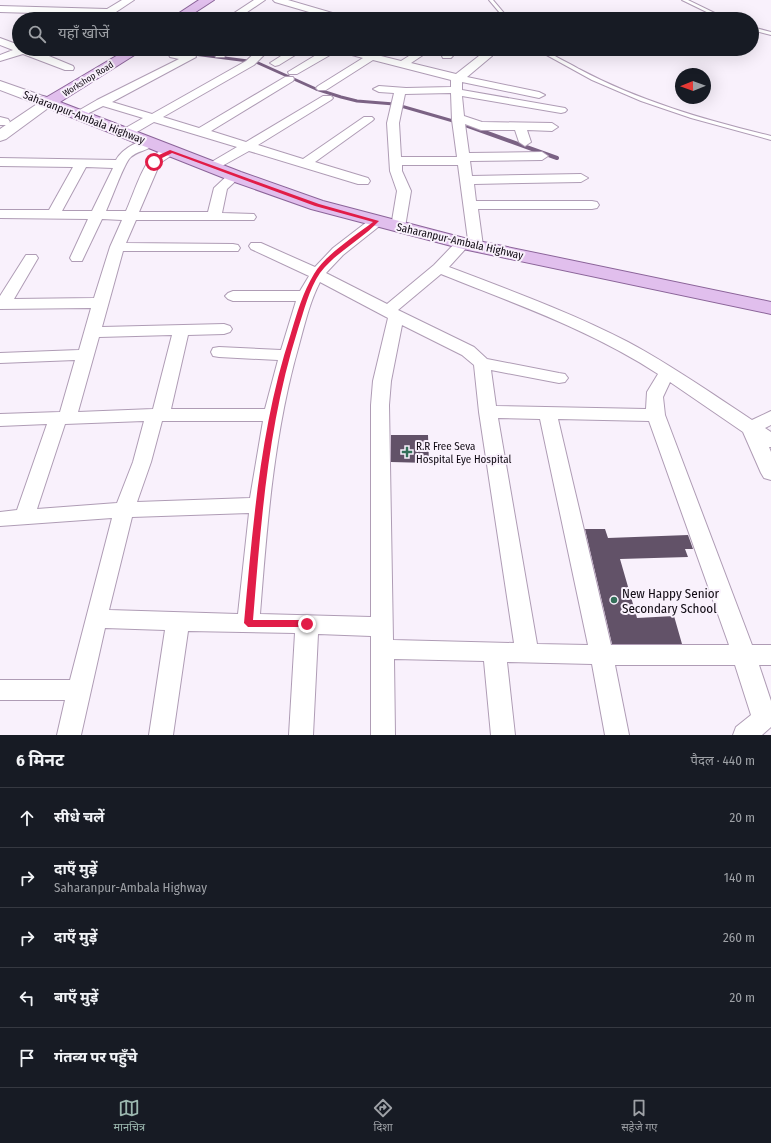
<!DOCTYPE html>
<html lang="hi">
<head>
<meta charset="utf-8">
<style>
	:root { --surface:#171b24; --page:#20242c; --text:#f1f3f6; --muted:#9ea1a6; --line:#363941; --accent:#9cb8af }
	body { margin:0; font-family:"Fira Sans Condensed","Noto Sans Devanagari",sans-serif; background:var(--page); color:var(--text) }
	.compass { position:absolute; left:675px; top:68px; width:36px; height:36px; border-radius:50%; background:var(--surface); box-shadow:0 4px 16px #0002; rotate:269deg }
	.stop { position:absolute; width:12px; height:12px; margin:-9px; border:3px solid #e11d48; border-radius:50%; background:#fff }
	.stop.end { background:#e11d48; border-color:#fff; box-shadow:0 1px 4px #0008 }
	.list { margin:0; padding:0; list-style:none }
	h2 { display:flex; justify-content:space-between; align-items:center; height:52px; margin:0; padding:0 16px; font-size:17px }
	h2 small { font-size:13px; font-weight:400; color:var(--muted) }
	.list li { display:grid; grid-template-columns:26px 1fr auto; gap:12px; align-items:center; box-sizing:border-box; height:60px; padding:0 16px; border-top:1px solid var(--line) }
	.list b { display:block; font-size:15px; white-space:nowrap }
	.list p { margin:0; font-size:13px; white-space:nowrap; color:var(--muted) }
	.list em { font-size:13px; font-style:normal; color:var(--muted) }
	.icon { flex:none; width:22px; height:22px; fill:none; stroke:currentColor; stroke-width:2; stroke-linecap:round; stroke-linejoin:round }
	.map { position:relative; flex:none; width:771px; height:735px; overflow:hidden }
	.search { position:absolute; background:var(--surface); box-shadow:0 4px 16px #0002; left:12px; right:12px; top:12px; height:44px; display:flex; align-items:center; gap:10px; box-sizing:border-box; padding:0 14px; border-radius:22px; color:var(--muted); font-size:15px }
	.sheet { height:352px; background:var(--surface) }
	nav { display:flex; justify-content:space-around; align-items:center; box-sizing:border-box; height:56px; border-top:1px solid var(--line); background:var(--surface); font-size:11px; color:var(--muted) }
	nav a { display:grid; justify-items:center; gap:2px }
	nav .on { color:var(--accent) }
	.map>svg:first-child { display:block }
</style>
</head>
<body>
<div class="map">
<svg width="771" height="735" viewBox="0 0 771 735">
	<rect width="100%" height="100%" fill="#f9f1fc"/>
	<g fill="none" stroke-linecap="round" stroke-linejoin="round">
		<path stroke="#7b6284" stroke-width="3" d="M155,49l101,13 60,27 25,8 16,4 37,3 66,19"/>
		<path stroke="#7b6284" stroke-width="4" d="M457,122l100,36"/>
	</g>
	<path fill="#625268" d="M391,435h37l1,28 -38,-1z
		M585,529h20l3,9 80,-3 5,14h-8l3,8 -68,2 17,59 37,-2 8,28h-70z"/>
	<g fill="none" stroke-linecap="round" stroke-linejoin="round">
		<defs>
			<path id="lane" d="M489,0h4l16,19h-4z
				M682,0h6l39,19h-6z
				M752,27l19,5v3l-19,-5z
				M544,49c11,8 23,13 35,20 60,32 126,51 192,67v4l-80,-22 -50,-17 -49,-21 -49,-27 -55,2 -2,-1 2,-1z"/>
			<path id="street" d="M122,0h12l-21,14 -3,5h-10l3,-4 -103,-3v-6l107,3z
				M254,0h11l-28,19h-12z
				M273,0h15l58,17 2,2h-15l-58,-17z
				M0,38l19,7v4h13l41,17 1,2 -1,2h-8l-42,-16 -23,7v-6l13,-5 -13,-5z
				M175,49h11l-3,4 12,2 1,2 -84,45 40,12 94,-53 13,-12h11l-16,16 -91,52 36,11 86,-51h8l1,2 -1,2 -82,50 35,11 77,-46h8l2,2 -2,2 -73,45 45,14 61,-42h8l2,2 -2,2 -57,41 53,16 2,3 -2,3h-10l-109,-33 -36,20 -5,-1 -1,-3 1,-3 29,-17 -83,-25 -24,14h-8l-2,-3 2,-3 21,-12 -40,-12 -26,13 -6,-4 26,-15 82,-41 -9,-2 -1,-2z
				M222,49h12l-10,8h-8l-1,-2z
				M292,49h13l-26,16 -4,1 -5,-3z
				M326,49h27l17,4 8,-3 5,3 -2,3 20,5 19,-12h12l-21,14 45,11 28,-22h8l1,2 -1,2 -25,21 72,15 6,3 -6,3 -77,-16v8l103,18 2,2 -2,2 -4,1 -99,-17 2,20 18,6 70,1 6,4 -6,4 -25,-1 4,12 -6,4 -6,-4 -4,-12h-34l-16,-6 4,29 73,-1 6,4 -6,4 -72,1 2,15 109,-2 7,4 -7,4 -107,2 2,17h116l5,1 2,3 -2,3 -5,1h-114l5,37 -2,3h-10l-2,-4 -20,22c60,23 121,45 179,75 43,23 83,51 124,78l19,-9v14l-6,3 6,4v15h-2l2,5v28l-7,-2 -3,-5 -18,-41 -73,-50 -7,15 2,18 87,230h19v20h-12l12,36v26l-9,8h-29l3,-8 15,-12 -16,-50h-120l14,70h-24l-13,-71 -85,-2 8,73h-24l-7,-74 -90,-2 1,76h-24v-99l-53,-2 -5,101h-24l6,-102 -107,-2 -15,104h-24l16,-105 -60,-2 -24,107h-24l8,-35h-65v-20h70l42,-162 -112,8v-14l17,-2 30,-86 -47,2v-12l60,-2 15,-52 -75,3v-10l79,-3 12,-42 -91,1v-13l26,-41h10l2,3 -24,41 80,-1 16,-51 12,-27 -20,-1 -20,42h-10l-2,-3 18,-39 -88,-1v-8h49l24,-43 -73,-1v-8l116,2c6,-11 26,-23 38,-20l2,3c-6,8 -20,7 -27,16 -7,10 -17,39 -23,52h20c7,-15 16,-46 28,-56 5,-4 12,-6 18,-8l6,4 -18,12 -21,49h69l6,-24 16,-15h10l1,3 -14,13 -5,24 32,1 2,3 -2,3h-118l-10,23 107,1 5,1 2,3 -2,3h-115l-21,76 122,-3 6,2 2,3 -2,3 -6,2 -36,1 -17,74h94l13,-49 -59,-3 -6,-1 -2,-4 2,-4 6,-1 62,3 15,-49h-63l-5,-2 -3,-3 3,-3 5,-2h67l9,-15 -58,-27 -2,-3 2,-3h10l54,24 18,-19 39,-30h10l2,3 -2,3 -39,31 -17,18 61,31 47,-39 24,-25h10l-10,-75h-56v6l9,20 -6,36 -2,3h-10l-2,-3 6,-36 -7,-20 -3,-48 7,-30 -15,-1 -6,-3 6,-3 27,2 45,-1v-7l-78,-20 -47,30h-8l-2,-2 2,-2 45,-28 -26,-7 -40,23h-8l-1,-2zM451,93l1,27 5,37h-56l-2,-34 6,-29zM86,167l27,1 -21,43h-30zM441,274c74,30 150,56 217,100l-11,18 -1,17 -150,-3 -5,-36 68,13 6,-1 3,-4 -3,-4 -6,-1 -72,-14 -13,-12 -76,-37zM320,282l68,36 -15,63 -2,24v212l-111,-3c7,-90 14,-182 39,-269 6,-22 11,-44 21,-63zM402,325l60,30 12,10 5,47 35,231 -121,-3 -4,-235 2,-24zM172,335l-19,74 -75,3 21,-75zM498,418l42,1 48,226 -51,-1zM558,419l91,2 80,224h-118zM144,421l-11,41 -16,41 -80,6 28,-85zM162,421h101l-13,77 -113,4 14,-40zM249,513l-11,101 -129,-4 23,-93z
				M448,49h11l-8,9h-8l-1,-2z
				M0,117l8,2 2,3 -2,3h-8z"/>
			<path id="secondary" d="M0,81l46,16 7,3 2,3 -49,36 -6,2v-12l37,-25 -37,-14z"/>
			<path id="primary" d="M199,0h15l-29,19h-15z
				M128,49h16l-84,53 181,70 82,29 141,37 307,64v12l-308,-65 -152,-40 -82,-29 -186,-74 -9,-6 2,-3 5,-1 6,1z"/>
		</defs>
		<use href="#lane" stroke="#af9cb5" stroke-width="2"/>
		<use href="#street" stroke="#af9cb5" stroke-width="2"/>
		<use href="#secondary" stroke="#af9cb5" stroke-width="2"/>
		<use href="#primary" stroke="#8b6499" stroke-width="2"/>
		<use href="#lane" fill="#fff" fill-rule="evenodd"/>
		<use href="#street" fill="#fff" fill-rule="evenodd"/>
		<use href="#secondary" fill="#fff" fill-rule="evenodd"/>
		<use href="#primary" fill="#e1bfed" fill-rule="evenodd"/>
	</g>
	<path fill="#e11d48" d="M170,150l149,54 60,17c-18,19 -43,31 -59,52 -11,16 -16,38 -22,56 -30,94 -37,193 -45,291h54l5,4 -5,3h-59l-4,-4c9,-97 16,-196 47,-290 6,-20 12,-41 23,-59 12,-20 41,-38 59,-52l-58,-16 -143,-53 -10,5 -6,5 -4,-1 7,-7z"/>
	<g fill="#336f59" stroke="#f9f1fc" stroke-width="1.5">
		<path d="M405 446h4v4h4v4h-4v4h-4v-4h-4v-4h4z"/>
		<circle cx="614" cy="600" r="4"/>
	</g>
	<g text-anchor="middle" stroke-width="4" stroke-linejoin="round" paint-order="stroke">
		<g font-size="9" fill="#100a13" stroke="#f9f1fc">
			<text transform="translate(88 79) rotate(-32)" y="3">Workshop Road</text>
		</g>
		<g font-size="11" fill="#100a13" stroke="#f9f1fc">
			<text transform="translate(84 117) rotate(21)" y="4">Saharanpur-Ambala Highway</text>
			<text transform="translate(460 241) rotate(13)" y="4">Saharanpur-Ambala Highway</text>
		</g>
		<g font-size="11" fill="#100a13" stroke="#f9f1fc" text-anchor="start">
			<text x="416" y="450">R.R Free Seva<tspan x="416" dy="13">Hospital Eye Hospital</tspan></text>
		</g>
		<g font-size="13" fill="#100a13" stroke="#f9f1fc" text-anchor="start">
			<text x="622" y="598">New Happy Senior<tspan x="622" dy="15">Secondary School</tspan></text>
		</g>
	</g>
</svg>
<svg class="compass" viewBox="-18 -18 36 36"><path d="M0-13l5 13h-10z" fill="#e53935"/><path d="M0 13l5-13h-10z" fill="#9ea1a6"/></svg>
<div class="stop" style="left:154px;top:162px"></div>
<div class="stop end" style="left:307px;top:624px"></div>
<div class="search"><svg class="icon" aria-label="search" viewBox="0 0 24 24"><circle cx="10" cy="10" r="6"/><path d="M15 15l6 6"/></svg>यहाँ खोजें</div>
</div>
<section class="sheet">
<h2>6 मिनट<small>पैदल · 440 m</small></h2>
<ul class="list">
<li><svg class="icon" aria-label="ahead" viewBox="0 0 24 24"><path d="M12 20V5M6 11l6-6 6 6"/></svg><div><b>सीधे चलें</b></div><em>20 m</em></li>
<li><svg class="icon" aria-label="right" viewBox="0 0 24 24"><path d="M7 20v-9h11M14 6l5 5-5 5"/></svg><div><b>दाएँ मुड़ें</b><p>Saharanpur-Ambala Highway</p></div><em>140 m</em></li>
<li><svg class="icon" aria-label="right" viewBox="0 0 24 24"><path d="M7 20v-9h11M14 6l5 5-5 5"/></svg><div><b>दाएँ मुड़ें</b></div><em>260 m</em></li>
<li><svg class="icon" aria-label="left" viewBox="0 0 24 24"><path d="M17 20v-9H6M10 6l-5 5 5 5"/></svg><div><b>बाएँ मुड़ें</b></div><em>20 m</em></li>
<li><svg class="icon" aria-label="arrive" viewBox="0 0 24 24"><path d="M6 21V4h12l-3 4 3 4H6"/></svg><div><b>गंतव्य पर पहुँचे</b></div></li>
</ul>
</section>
<nav>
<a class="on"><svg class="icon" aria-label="map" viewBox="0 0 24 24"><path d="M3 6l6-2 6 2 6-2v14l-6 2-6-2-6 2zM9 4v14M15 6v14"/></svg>मानचित्र</a>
<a><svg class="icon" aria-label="directions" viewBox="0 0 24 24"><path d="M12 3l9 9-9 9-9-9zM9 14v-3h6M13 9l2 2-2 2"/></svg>दिशा</a>
<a><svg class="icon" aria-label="saved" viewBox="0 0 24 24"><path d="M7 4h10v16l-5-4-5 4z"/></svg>सहेजे गए</a>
</nav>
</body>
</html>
